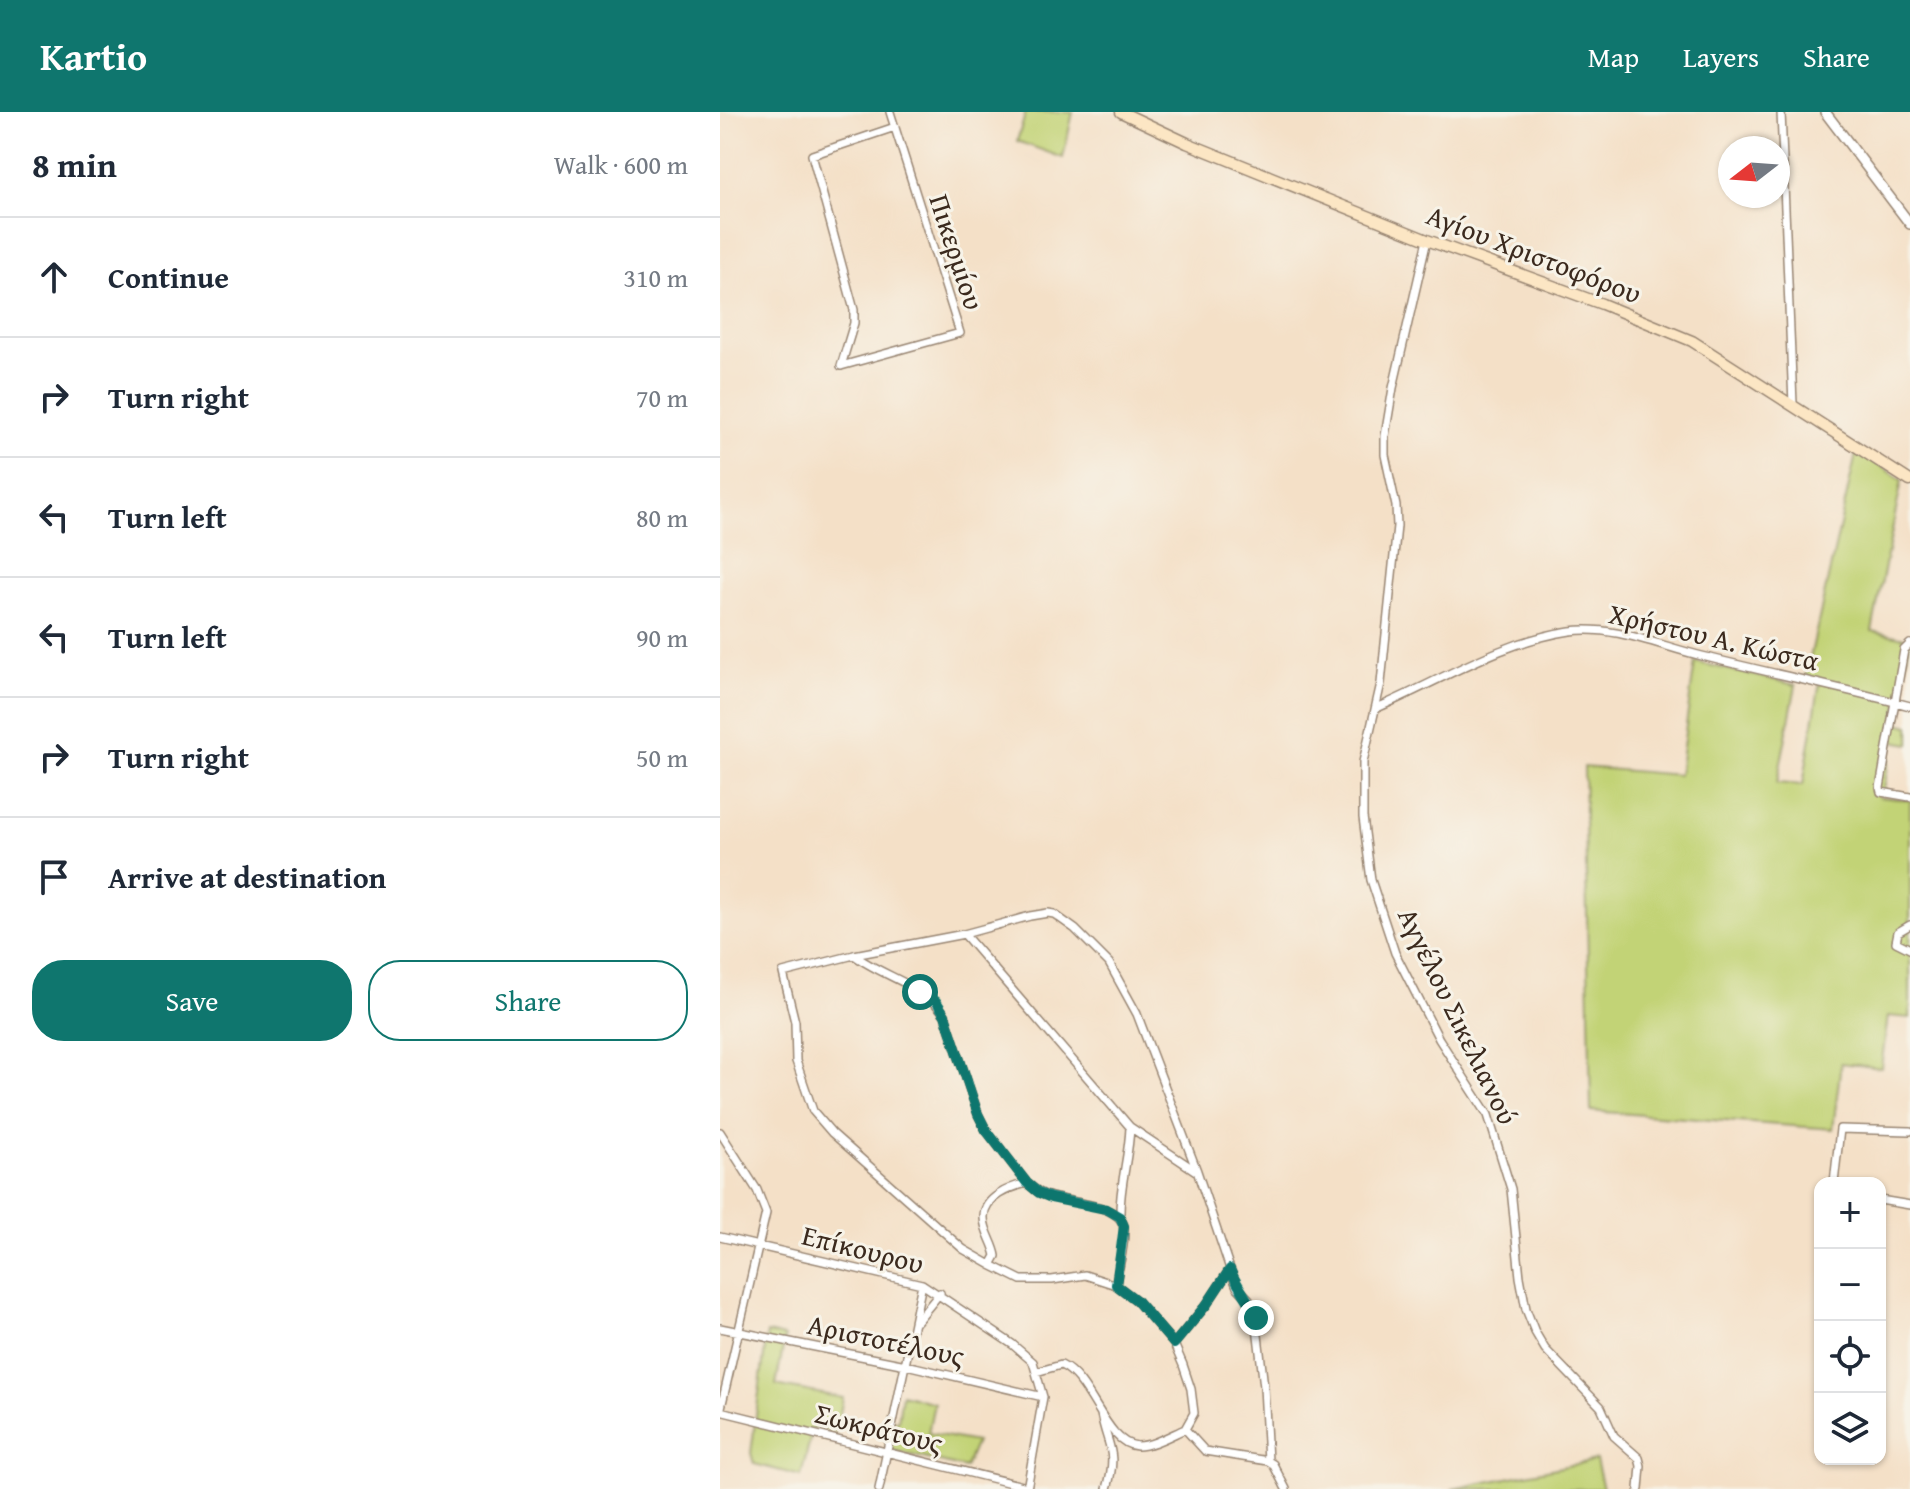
<!DOCTYPE html>
<html lang="en">
<head>
<meta charset="utf-8">
<style>
	:root { --surface:#fff; --page:#f2f2f3; --text:#1f2937; --muted:#747a83; --line:#e0e1e3; --accent:#0f766e }
	body { margin:0; font-family:"Gentium Book Plus",serif; background:var(--page); color:var(--text) }
	.controls { position:absolute; right:24px; bottom:24px; display:grid; overflow:hidden; border-radius:16px; box-shadow:0 2px 6px #0004 }
	.controls button { width:72px; height:72px; display:grid; place-items:center; padding:0; border:0; border-bottom:2px solid var(--line); background:var(--surface); color:var(--text); font:40px sans-serif }
	.compass { position:absolute; left:998px; top:24px; width:72px; height:72px; border-radius:50%; background:var(--surface); box-shadow:0 2px 6px #0004; rotate:253deg }
	.stop { position:absolute; width:24px; height:24px; margin:-18px; border:6px solid #0f766e; border-radius:50%; background:#fff }
	.stop.end { background:#0f766e; border-color:#fff; box-shadow:0 2px 8px #0008 }
	.list { margin:0; padding:0; list-style:none }
	h2 { display:flex; justify-content:space-between; align-items:center; height:104px; margin:0; padding:0 32px; font-size:34px }
	h2 small { font-size:26px; font-weight:400; color:var(--muted) }
	.list li { display:grid; grid-template-columns:52px 1fr auto; gap:24px; align-items:center; box-sizing:border-box; height:120px; padding:0 32px; border-top:2px solid var(--line) }
	.list b { display:block; font-size:30px; white-space:nowrap }
	.list em { font-size:26px; font-style:normal; color:var(--muted) }
	.actions { display:flex; gap:16px; padding:24px 32px }
	.actions a { flex:1; padding:18px 0; border:2px solid var(--accent); border-radius:32px; text-align:center; font-size:28px; color:var(--accent) }
	.actions .main { background:var(--accent); color:#fff }
	.icon { flex:none; width:44px; height:44px; fill:none; stroke:currentColor; stroke-width:2; stroke-linecap:round; stroke-linejoin:round }
	.map { position:relative; flex:none; width:1190px; height:1377px; overflow:hidden }
	header { display:flex; align-items:center; gap:48px; box-sizing:border-box; height:112px; padding:0 40px; background:var(--accent); color:#fff }
	header strong { font-size:38px }
	nav { display:flex; gap:44px; margin-inline-start:auto; font-size:28px }
	main { display:flex }
	aside { flex:1; background:var(--surface) }
	.map>svg:first-child { display:block }
</style>
</head>
<body>
<header>
<strong>Kartio</strong>
<nav><a>Map</a><a>Layers</a><a>Share</a></nav>
</header>
<main>
<aside>
<h2>8 min<small>Walk · 600 m</small></h2>
<ul class="list">
<li><svg class="icon" aria-label="ahead" viewBox="0 0 24 24"><path d="M12 20V5M6 11l6-6 6 6"/></svg><div><b>Continue</b></div><em>310 m</em></li>
<li><svg class="icon" aria-label="right" viewBox="0 0 24 24"><path d="M7 20v-9h11M14 6l5 5-5 5"/></svg><div><b>Turn right</b></div><em>70 m</em></li>
<li><svg class="icon" aria-label="left" viewBox="0 0 24 24"><path d="M17 20v-9H6M10 6l-5 5 5 5"/></svg><div><b>Turn left</b></div><em>80 m</em></li>
<li><svg class="icon" aria-label="left" viewBox="0 0 24 24"><path d="M17 20v-9H6M10 6l-5 5 5 5"/></svg><div><b>Turn left</b></div><em>90 m</em></li>
<li><svg class="icon" aria-label="right" viewBox="0 0 24 24"><path d="M7 20v-9h11M14 6l5 5-5 5"/></svg><div><b>Turn right</b></div><em>50 m</em></li>
<li><svg class="icon" aria-label="arrive" viewBox="0 0 24 24"><path d="M6 21V4h12l-3 4 3 4H6"/></svg><div><b>Arrive at destination</b></div></li>
</ul>
<div class="actions"><a class="main">Save</a><a>Share</a></div>
</aside>
<div class="map">
<svg width="1190" height="1377" viewBox="0 0 1190 1377">
	<rect width="100%" height="100%" fill="#f7f3e8"/>
	<filter id="ink" filterUnits="userSpaceOnUse"><feTurbulence type="fractalNoise" baseFrequency=".0125" numOctaves="2"/><feDisplacementMap in="SourceGraphic" scale="16" xChannelSelector="R" yChannelSelector="G"/><feConvolveMatrix kernelMatrix="1 2 1 2 8 2 1 2 1" color-interpolation-filters="sRGB"/></filter>
	<filter id="wash" filterUnits="userSpaceOnUse"><feTurbulence type="fractalNoise" baseFrequency=".006" numOctaves="4" result="noise"/><feDisplacementMap in="SourceGraphic" scale="32" xChannelSelector="R" yChannelSelector="G"/><feGaussianBlur stdDeviation="1.8" result="paint"/><feColorMatrix in="noise" values="0 0 0 0 0 0 0 0 0 0 0 0 0 0 0 0 0 1.4 0 .05"/><feComposite in="paint" operator="in"/></filter>
	<g filter="url(#wash)">
		<rect width="100%" height="100%" fill="#f4e0c7"/>
		<path fill="#c2d376" stroke="#7e7e4a" stroke-width="2" d="M306,0h47l-10,46 -46,-17z
			M1137,338l45,30 -30,151 38,8 -15,83 15,4v18l-18,-3 -8,49 -6,2v5l32,3v218l-22,-2 -7,52 -40,-5 -8,66 -242,-18 -7,-344 95,8 16,-113 101,23 -19,98 26,2 17,-104 -14,-5z
			M47,1221l18,4 -9,48 67,13 -7,35 -23,-6 -12,49 -47,-12 -3,-11z
			M182,1282l32,9 -6,30 48,9 -11,26 -79,-19 5,-29 7,1z
			M876,1348l7,29h-151z"/>
	</g>
	<g filter="url(#ink)">
		<g fill="none" stroke-linecap="round" stroke-linejoin="round">
			<defs>
				<path id="minor" d="M1061,0l12,292
					M707,128l-34,148 -8,48v19l11,51 1,20 -16,157 -18,79v55l8,63 24,73 44,86 49,76 23,74 9,88 6,32 9,23 10,17 56,58 13,29 25,22 2,8 -2,23
					M121,254l119,-33 -70,-221
					M121,254l13,-43v-13l-42,-155 83,-28
					M1190,532l-6,6 -24,138 1,4 29,5
					M657,596c63,-27 125,-67 193,-77 44,-6 90,15 132,25 69,17 139,32 208,50
					M1190,813l-12,7 -2,10 14,7
					M244,822l166,193 66,44
					M134,843c29,22 71,30 91,60l33,99 8,16 41,53
					M0,1020l37,58 9,23 -46,199
					M1114,1071l6,-54 70,2
					M1160,1088l30,5
					M400,1105c-1,-31 9,-59 10,-90
					M0,1125l202,47 90,60 21,18 10,35 -16,92
					M271,1153l30,15h31l33,-5 31,10 20,15 38,44 9,21 8,24 3,24 -9,16c-14,6 -33,17 -48,17 -32,-2 -45,-67 -76,-81l-25,7
					M396,1173c2,-18 9,-38 8,-56 -1,-26 -57,-26 -76,-33 -8,-2 -14,-7 -21,-13 -16,4 -44,14 -43,35 0,13 10,25 12,38l-5,9 -28,-16 -131,-116 -19,-22 -17,-50 -1,-39 -12,-49 71,-18 110,-21 66,-18 18,-3 6,1 21,15 34,34 28,51 60,157 33,98
					M197,1209l23,-28
					M0,1216l186,37 137,32
					M454,1232l33,-40 23,-35 7,18 12,12 7,19 8,69 4,74 -63,-10 -20,-22
					M0,1299l307,76
					M381,1302c7,35 17,36 6,75
					M548,1349l5,3 13,25
					M159,1377l43,-205"/>
				<path id="tertiary" d="M1105,0l85,112"/>
				<path id="secondary" d="M401,0l66,31 240,97 175,64 90,37 218,140"/>
			</defs>
			<use href="#minor" stroke="#988572" stroke-width="10"/>
			<use href="#tertiary" stroke="#988572" stroke-width="12"/>
			<use href="#secondary" stroke="#988572" stroke-width="13"/>
			<use href="#minor" stroke="#fff" stroke-width="7"/>
			<use href="#tertiary" stroke="#fff" stroke-width="9"/>
			<use href="#secondary" stroke="#fce6c4" stroke-width="10"/>
		</g>
	</g>
	<g fill="none" stroke-linecap="round" stroke-linejoin="round" filter="url(#ink)">
		<path stroke="#0f766e" stroke-width="10" d="M200,880l16,9 9,14 33,99 8,16 41,53 12,10 12,5 55,11 14,8 4,9 -8,59 20,15 38,44 33,-40 23,-35c7,18 20,30 26,49"/>
	</g>
	<g text-anchor="middle" stroke-width="6" stroke-linejoin="round" paint-order="stroke">
		<g font-size="28" fill="#3b2a1e" stroke="#f7f3e8">
			<text transform="translate(237 140) rotate(72)" y="10">Πικερμίου</text>
			<text transform="translate(814 142) rotate(21)" y="10">Αγίου Χριστοφόρου</text>
			<text transform="translate(994 525) rotate(13)" y="10">Χρήστου Α. Κώστα</text>
			<text transform="translate(738 904) rotate(64)" y="10">Αγγέλου Σικελιανού</text>
			<text transform="translate(143 1137) rotate(14)" y="10">Επίκουρου</text>
			<text transform="translate(166 1228) rotate(12)" y="10">Αριστοτέλους</text>
			<text transform="translate(159 1316) rotate(14)" y="10">Σωκράτους</text>
		</g>
	</g>
</svg>
<div class="controls">
<button>+</button>
<button>−</button>
<button><svg class="icon" aria-label="locate" viewBox="0 0 24 24"><circle cx="12" cy="12" r="6"/><path d="M12 2v4M12 18v4M2 12h4M18 12h4"/></svg></button>
<button><svg class="icon" aria-label="layers" viewBox="0 0 24 24"><path d="M12 4l9 5-9 5-9-5zM3 14l9 5 9-5"/></svg></button>
</div>
<svg class="compass" viewBox="-18 -18 36 36"><path d="M0-13l5 13h-10z" fill="#e53935"/><path d="M0 13l5-13h-10z" fill="#747a83"/></svg>
<div class="stop" style="left:200px;top:880px"></div>
<div class="stop end" style="left:536px;top:1206px"></div>
</div>
</main>
</body>
</html>
